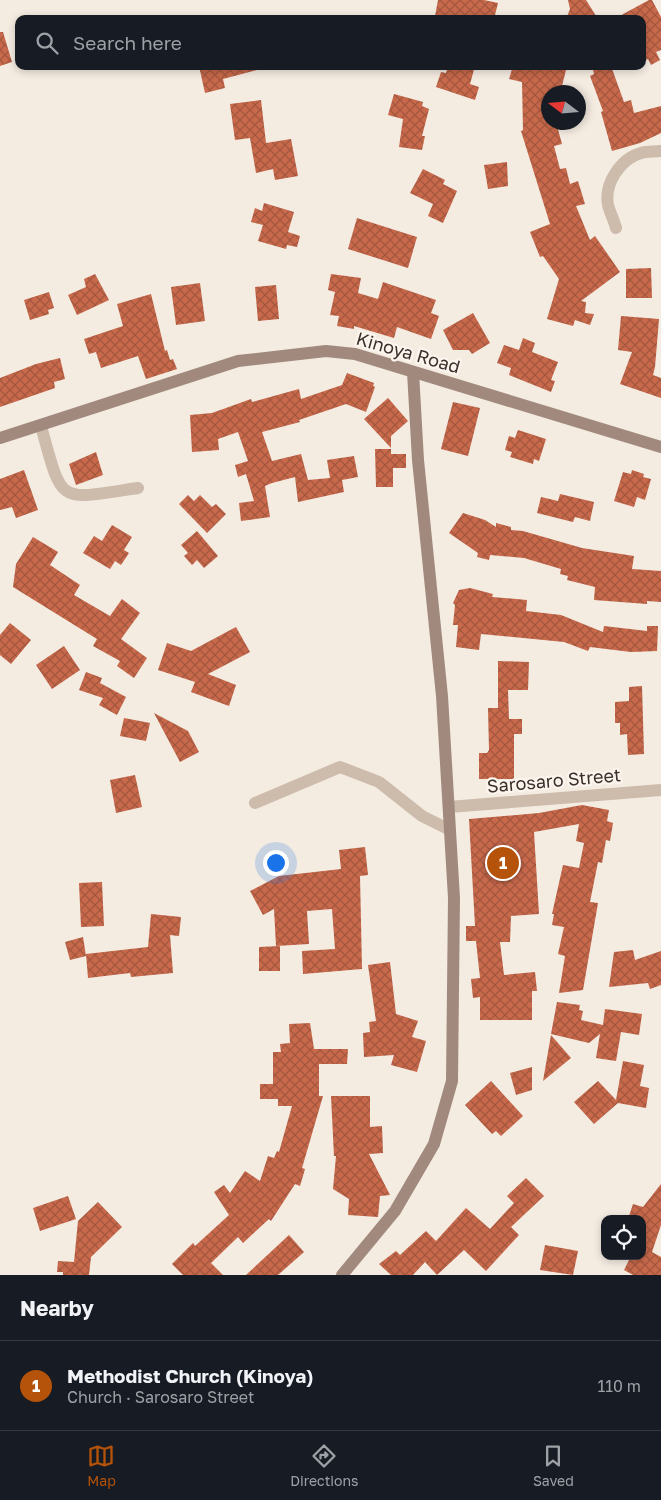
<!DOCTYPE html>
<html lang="en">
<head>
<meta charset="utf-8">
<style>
	:root { --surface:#171b24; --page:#242831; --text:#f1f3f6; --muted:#9ea1a6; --line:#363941; --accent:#b45309 }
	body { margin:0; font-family:"Golos Text",sans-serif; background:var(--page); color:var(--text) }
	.controls { position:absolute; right:15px; bottom:15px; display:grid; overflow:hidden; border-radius:10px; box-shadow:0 2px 8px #0003 }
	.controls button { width:45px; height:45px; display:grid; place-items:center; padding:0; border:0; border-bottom:1px solid var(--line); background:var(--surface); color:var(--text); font:25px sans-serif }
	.compass { position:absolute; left:541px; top:85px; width:45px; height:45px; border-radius:50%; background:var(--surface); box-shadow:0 2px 8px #0003; rotate:286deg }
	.you { position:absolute; left:275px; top:862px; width:18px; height:18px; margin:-12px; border:4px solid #fff; border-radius:50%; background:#1a73e8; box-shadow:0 0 0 8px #1a73e833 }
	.badge { display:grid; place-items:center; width:32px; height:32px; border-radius:50%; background:var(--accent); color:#fff; font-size:16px; font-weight:700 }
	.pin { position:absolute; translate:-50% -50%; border:2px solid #fff; box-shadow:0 1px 5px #0006 }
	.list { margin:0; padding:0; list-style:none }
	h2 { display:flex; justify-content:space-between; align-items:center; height:65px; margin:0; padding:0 20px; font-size:21px }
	h2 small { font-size:16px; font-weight:400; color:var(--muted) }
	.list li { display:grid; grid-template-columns:32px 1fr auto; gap:15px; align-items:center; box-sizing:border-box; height:90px; padding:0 20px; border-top:1px solid var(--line) }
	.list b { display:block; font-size:19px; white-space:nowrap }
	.list p { margin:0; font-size:16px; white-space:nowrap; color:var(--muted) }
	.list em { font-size:16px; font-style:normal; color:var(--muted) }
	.icon { flex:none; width:28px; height:28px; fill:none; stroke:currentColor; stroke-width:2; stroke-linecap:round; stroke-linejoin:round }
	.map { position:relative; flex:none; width:661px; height:1275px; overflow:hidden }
	.search { position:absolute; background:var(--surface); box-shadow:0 2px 8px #0003; left:15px; right:15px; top:15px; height:55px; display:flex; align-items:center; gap:12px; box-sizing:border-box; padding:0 18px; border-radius:10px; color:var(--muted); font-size:19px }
	.sheet { height:155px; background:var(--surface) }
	nav { display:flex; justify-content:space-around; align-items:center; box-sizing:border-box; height:70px; border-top:1px solid var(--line); background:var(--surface); font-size:14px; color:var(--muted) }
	nav a { display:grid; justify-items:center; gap:2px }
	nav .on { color:var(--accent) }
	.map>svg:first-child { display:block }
</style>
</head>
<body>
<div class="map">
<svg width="661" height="1275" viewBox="0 0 661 1275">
	<defs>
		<pattern id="building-cross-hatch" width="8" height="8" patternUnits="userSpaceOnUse" patternTransform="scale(1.25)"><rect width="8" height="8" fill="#c8694b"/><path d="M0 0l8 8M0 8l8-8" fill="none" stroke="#a4573f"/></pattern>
	</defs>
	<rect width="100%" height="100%" fill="#f4ebe1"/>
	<path fill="url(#building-cross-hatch)" d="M438,0h46l14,3 -4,16h-47l-12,-3z
		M568,0h18l12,19h-32l4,-10z
		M649,0h3l9,17v33l-5,2 4,8 -9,5 -3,-6 -6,3v-43h-28z
		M0,32h3l9,30 -12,4z
		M199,66h57l1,4 -34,9 2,9 -20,5z
		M448,66h27l-5,18 9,3 -4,13 -39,-13 5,-15 5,1z
		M513,66h54l-6,24 -9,-2 1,4h-5v30h8l6,22 -8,2 6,23 6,-1 4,16 8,-3 7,23 -9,2 14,34 5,-4 25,36 -39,29 5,1 -1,11 9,1 -4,11 -15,-5 -2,6 -26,-7 12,-40 -16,-23 -3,1 -10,-25 20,-8 -29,-93 2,-1 -1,-48 -13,-3z
		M592,66h19l13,36 7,-2 3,13 27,-7v27l-21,10 -28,8 -11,-39 2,-1 -13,-35 4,-2z
		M394,94l29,8 -1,4 7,3 -7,27h3l-3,14 -23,-3 4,-28 -15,-4z
		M261,100l5,43 25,-4 7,37 -23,4 -2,-11 -17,4 -6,-35 -15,2 -5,-36z
		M507,162l1,24 -20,3 -4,-24z
		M423,169l22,11 -2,4 14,7 -14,32 -15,-7 5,-12 -23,-11z
		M264,203l30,9 -6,20 12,4 -3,11 -10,-2 -1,4 -28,-8 5,-16 -12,-3 4,-14 7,3z
		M357,218l60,19 -9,31 -60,-19z
		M651,268l1,30h-26v-29z
		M95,274l14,26 -32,15 -9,-20 18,-8 -2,-8z
		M331,274l30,4 -3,15 20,6 5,-17 53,18 -5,13 8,3 -8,23 -34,-12 -3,11 -40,-12v3l-17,-3 2,-10 -9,-1 5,-23 -7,-2z
		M200,283l5,38 -29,4 -5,-38z
		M276,285l3,34 -21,2 -3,-34z
		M49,292l5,16 -6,2 1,4 -19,6 -6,-20z
		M151,294l14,57 2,-1 3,10 3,-1 4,10 -31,10 -8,-23 -37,12 -5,-16 -7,2 -5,-15 39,-13 -6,-22z
		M473,313l17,30 -18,11 -3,-4h-16l-10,-20z
		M621,316l38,3 -4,48 -2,8 8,3v20l-41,-14 12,-32 -14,-2z
		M523,338l12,5 -3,9 26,10 -7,18 4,1 -4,11 -42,-17 2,-7 -14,-5 7,-18 15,5z
		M60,358l5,21 -11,3 1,6 -55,19v-29l36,-14z
		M347,373l27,10 -1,3 2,1 -9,25 -20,-8 -47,16 1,2 -38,10 10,29 29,-7 7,26 22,-2 -3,-18 27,-4 4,21 -16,3 2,12 -46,10 -3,-25 -23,6 -7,3 5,31 -29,4 -2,-18 15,-2 -8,-27 -8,3 -3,-12 13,-4 -10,-29 -20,7 1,11 -27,2 -2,-37 22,-2 39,-14 1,3 47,-13 2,10 41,-14z
		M388,398l20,23 -17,15v12l-27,-29z
		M453,402l27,6 -12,48 -27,-7z
		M518,430l28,9 -7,22 -5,-2 -1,5 -23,-7 2,-5 -7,-2 4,-14 6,2z
		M375,449h16v5h15v14h-13v19h-17z
		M96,452l7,23 -27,10 -7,-21z
		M24,470l14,40 -22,8 -4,-11 -12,3v-31z
		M632,470l12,4 -1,3 8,2 -6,21 -8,-3 -3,10 -20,-6 9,-29 8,2z
		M560,494l34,8 -4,19 -15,-4 -2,5 -36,-9 4,-16 17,4z
		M188,495l6,6 6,-6 12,12 4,-3 10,10 -19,19 -28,-29z
		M463,513l22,7 11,7v-4l15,4v3l12,1 59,17 52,8 -2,13 29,2v31l-14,-1v3l-53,-4 1,-13 -28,-7 1,-4 -8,-2 1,-5 -37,-11 -34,-3 -1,5 -12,-3 1,-4 -29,-20z
		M112,525l20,12 -8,13 5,3 -8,12 -6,-4 -5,8 -27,-16 11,-17 8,5z
		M197,531l21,25 -14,12 -7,-8 -5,5 -8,-9 4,-3 -7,-8z
		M33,537l25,15 -8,13 30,20 -6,10 36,21 12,-17 18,14 -19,26 26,19 -13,20 -17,-12 3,-5 -27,-15 4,-7 -84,-52 3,-23z
		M470,588l23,6 -1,3 35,3 -1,11 35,4 42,17 1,-6 43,5v-5h11l-1,25 -26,1 -41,-5 -2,4 -24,-9 -83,-8 -2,16 -23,-3 2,-22h-5l2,-20 -2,-2 6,-13z
		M10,623l21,17 -20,24 -11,-9v-20z
		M236,627l14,25 -42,22 28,11 -7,21 -38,-14 4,-10 -37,-12 9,-27 24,8z
		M64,646l16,24 -28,19 -16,-24z
		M498,661l31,1 -1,28h-20l1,29h13v15h-8v45h-35v-26h8l2,-3 -1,-42h10z
		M86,672l16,6 -2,5 26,14 -9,18 -18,-10 4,-7 -24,-8z
		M642,686l2,68 -16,1 -1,-21 -7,1v-12h-5v-21l14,-1v-14z
		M154,713l34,18 11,21 -19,10z
		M124,718l26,5 -4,18 -26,-5z
		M135,775l7,32 -26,6 -6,-33z
		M582,805l27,5 -2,11 6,2 -3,18 -4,-1 -4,23 -4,-1 -8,40 8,1 -15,87 -24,3 6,-37 -7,-2 6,-27 -12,-2 2,-11h-2l11,-49 16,3 5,-25 -8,-2 3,-17 -45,8 5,82 -28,2 -1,26h-10l4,33 31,-3 2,19h-5v29h-52v-23l-7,1 -2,-19 9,-1 -4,-37h-10v-15h9l-6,-107 70,-6z
		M365,847l3,28 -8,1 2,93 -59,5 -1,-23 33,-2 -3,-40 -25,2 2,33 -33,2 -2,-37 -11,6 -13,-24 29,-15 62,-7 -2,-19z
		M102,882l2,44 -23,1 -2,-44z
		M151,914l30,3 -2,19 -9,-1 3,38 -42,4 -1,-4 -42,5 -2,-24 62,-7z
		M83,937l3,19 -16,4 -5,-18z
		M280,946v25h-21v-24z
		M633,950l2,10 26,-9v34l-11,4 -2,-6 -39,4 5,-35z
		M390,962l6,52 22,7 -6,16 14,4 -9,31 -26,-7 3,-10 -30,2 -1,-24 7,-1 -1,-10 7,-1 -8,-56z
		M557,1002l23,3 -1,5 4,1 -2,9 22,5 2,-16 37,5 -3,21 -18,-3 -5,29 -20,-3 4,-24 -11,9 -38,-9z
		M310,1023l4,26h34l-1,15h-28v32h4l-21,72 3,1 -5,17 -5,-2 -24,37 -2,-2 -26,24 -5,-6 -27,26 12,12h-40l-11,-11 21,-21 2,3 34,-31 -15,-23 10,-7 6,8 15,-22 15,10 8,-25 6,2 3,-7 2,1 13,-46h-14v-7h-18v-15h13v-32h8l-1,-8 10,-1 -1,-19z
		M551,1035l20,23 -28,23z
		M623,1061l21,4 -4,21 9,2 -3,20 -28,-5 -24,21 -20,-22 24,-21 18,19z
		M532,1067v23l-16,5 -6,-22z
		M491,1081l32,35 -22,20 -5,-5 -4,3 -27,-29z
		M331,1096h39v31l12,-1 1,27 -14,1 21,41 -10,1 -2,21 -30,-2 1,-16 -16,-10 3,-33h-2z
		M526,1178l18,18 -33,31 8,8 -33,36 -22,-21 -27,25 -12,-13 -12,13h-22l-12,-11 17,-13 4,4 26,-24 10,10 30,-33 24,21 24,-26 -7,-7z
		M661,1184v41l-9,27 9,5v18h-28l-9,-5 7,-14h11v-37h-14l5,-15 10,3z
		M68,1196l8,23 -36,12 -7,-23z
		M98,1202l24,25 -31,30 -2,18h-26v-3h-6l1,-11 16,1 4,-41z
		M289,1235l15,17 -26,23h-32z
		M545,1245l33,6 -5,24 -33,-5z"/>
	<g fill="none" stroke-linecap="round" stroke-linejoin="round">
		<path stroke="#cdbbac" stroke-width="12" d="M616,228c-2,-8 -6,-15 -8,-23 -4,-21 12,-46 33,-52 6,-2 14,-1 20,-2
			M41,426c22,80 16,74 97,62
			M255,803l85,-36 39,15 43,34 28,14
			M449,807l212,-17"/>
		<path stroke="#a18a7d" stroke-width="12" d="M0,438l238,-77 88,-10 29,3 306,93
			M342,1275l53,-64 39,-67 18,-63 2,-183 -12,-202 -24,-236 -5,-88"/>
	</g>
	<g text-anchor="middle" stroke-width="4.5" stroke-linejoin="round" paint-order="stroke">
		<g font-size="18" fill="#3b302b" stroke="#fbf5ee">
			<text transform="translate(408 353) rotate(16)" y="6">Kinoya Road</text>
			<text transform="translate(554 781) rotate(-5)" y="6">Sarosaro Street</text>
		</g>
	</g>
</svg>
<div class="controls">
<button><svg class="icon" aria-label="locate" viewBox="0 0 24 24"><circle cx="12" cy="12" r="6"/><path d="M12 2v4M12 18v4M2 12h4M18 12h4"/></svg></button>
</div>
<svg class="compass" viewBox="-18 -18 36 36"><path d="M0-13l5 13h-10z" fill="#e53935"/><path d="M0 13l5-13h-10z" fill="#9ea1a6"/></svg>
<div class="you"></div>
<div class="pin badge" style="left:503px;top:863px">1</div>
<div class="search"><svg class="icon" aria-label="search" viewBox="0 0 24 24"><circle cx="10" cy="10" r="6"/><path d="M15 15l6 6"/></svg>Search here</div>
</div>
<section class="sheet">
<h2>Nearby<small></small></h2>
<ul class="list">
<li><span class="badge">1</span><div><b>Methodist Church (Kinoya)</b><p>Church · Sarosaro Street</p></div><em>110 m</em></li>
</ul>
</section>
<nav>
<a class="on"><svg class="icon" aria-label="map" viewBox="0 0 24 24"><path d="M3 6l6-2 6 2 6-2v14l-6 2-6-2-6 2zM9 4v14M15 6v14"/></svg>Map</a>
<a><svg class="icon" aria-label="directions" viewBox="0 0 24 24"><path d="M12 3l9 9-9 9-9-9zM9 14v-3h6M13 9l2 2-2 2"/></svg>Directions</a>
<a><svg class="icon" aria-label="saved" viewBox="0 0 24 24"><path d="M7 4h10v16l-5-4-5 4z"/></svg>Saved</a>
</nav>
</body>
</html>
